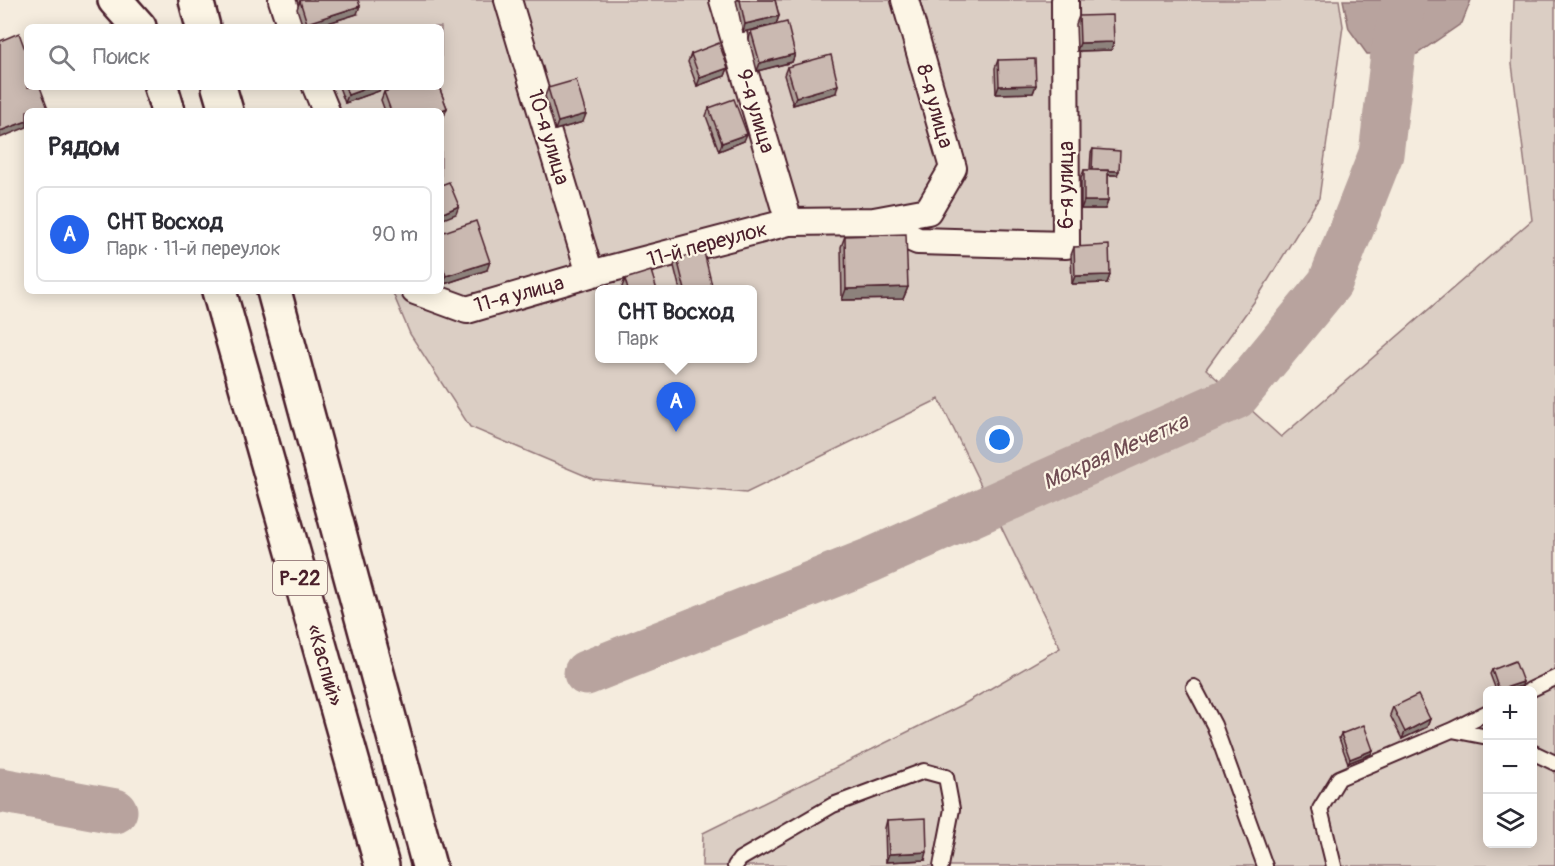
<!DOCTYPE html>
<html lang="ru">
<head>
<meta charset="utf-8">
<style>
	:root { --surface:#fff; --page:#f7f7f7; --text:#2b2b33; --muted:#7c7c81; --line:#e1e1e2; --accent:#2563eb }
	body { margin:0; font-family:Pangolin,sans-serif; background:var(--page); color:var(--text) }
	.controls { position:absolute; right:18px; bottom:18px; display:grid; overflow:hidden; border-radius:9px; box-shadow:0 3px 15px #0003 }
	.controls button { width:54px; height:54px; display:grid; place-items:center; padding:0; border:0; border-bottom:2px solid var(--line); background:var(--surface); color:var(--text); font:30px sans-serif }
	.you { position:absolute; left:1000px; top:440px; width:21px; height:21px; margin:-15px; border:4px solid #fff; border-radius:50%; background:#1a73e8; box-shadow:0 0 0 9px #1a73e833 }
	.badge { display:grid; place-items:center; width:39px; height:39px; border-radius:50%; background:var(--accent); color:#fff; font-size:20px; font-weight:700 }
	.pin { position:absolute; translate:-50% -50px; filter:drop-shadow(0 2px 3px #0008) }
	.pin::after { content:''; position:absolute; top:32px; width:21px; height:18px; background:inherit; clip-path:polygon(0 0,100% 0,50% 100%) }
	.popup { position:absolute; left:595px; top:285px; width:162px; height:78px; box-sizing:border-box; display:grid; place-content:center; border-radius:9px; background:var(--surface); filter:drop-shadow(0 2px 4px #0005); font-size:20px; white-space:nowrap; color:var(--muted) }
	.popup b { font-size:22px; color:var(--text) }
	.popup::after { content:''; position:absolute; left:50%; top:100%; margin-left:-12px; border:12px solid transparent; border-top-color:var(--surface) }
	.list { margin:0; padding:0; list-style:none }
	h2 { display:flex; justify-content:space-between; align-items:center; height:78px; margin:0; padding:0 24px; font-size:26px }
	h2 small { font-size:20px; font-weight:400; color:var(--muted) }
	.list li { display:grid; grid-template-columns:39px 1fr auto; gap:18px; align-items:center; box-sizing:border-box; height:96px; margin:0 12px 12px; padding:0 12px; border:2px solid var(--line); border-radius:9px }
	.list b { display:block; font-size:22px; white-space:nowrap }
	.list p { margin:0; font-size:20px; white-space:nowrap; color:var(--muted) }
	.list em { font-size:20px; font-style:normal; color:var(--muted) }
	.icon { flex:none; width:33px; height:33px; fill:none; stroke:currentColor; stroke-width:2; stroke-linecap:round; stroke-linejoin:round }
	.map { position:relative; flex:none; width:1555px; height:866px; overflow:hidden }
	.search { position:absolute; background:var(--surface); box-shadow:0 3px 15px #0003; left:24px; top:24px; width:420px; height:66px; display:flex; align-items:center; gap:15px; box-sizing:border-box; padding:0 21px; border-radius:9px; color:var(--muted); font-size:22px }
	.panel { position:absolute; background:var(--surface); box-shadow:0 3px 15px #0003; left:24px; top:108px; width:420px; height:186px; border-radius:9px }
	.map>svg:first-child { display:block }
</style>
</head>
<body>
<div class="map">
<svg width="1555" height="866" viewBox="0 0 1555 866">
	<rect width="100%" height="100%" fill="#f5ecde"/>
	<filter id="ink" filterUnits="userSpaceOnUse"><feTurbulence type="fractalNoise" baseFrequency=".0167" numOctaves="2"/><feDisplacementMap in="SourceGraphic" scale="12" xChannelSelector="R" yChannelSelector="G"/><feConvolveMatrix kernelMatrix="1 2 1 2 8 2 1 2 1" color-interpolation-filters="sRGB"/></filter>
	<g filter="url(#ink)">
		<path fill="#dbcec4" stroke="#927678" stroke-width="1.5" fill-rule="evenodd" d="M273,0h1066l4,26 -24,172 -60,97 -53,74 75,68 251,-217 -20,-156 2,-64h41v866h-853l1,-33 259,-128 98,-57 -121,-249 -193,94 -153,-14 -123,-52 -60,-93 -18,-43h49v-180h-126l-11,-24h137v-60h-160zM600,290h152v68h-152zM1488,690h44v154h-44z"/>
		<path fill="#b8a39e" stroke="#8c6e70" stroke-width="1.5" d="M1343,0h128l-9,23 -45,31h-50l-18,-25z"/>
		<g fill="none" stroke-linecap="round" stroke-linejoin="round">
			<path stroke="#b8a39e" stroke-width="45" d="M586,673l285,-113 365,-163 94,-114 51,-129 12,-100 11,-54
				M0,790l115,21"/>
			<defs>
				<path id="service" d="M1194,687l20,38 51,141
					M1530,690l25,-12
					M1452,730l36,7
					M1532,752l23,11
					M735,866l5,-7 93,-54 91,-34 22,6 6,32 -11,57
					M1334,866l-14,-57 19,-31 113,-48 36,-18"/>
				<path id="minor" d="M282,0l9,27
					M508,0l82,274
					M723,0l66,222
					M316,87l10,24
					M875,222l43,19 148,4 -1,-245
					M415,291l52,19 123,-36 199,-52 85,-1 54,-10 25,-43 -48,-168"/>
				<path id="trunk" d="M115,0l24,27
					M196,0l7,27
					M161,87l7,24
					M219,87l7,24
					M219,291l163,575
					M274,291l155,575"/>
			</defs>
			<use href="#service" stroke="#4a1f2b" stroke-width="18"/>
			<use href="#minor" stroke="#4a1f2b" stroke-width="30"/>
			<use href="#trunk" stroke="#4a1f2b" stroke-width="38"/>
			<use href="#service" stroke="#fcf5e5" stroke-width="14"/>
			<use href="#minor" stroke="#fcf5e5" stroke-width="26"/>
			<use href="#trunk" stroke="#fcf5e5" stroke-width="33"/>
		</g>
		<path fill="#ae9f98" stroke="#4a1f2b" stroke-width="1.5" d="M736,0h39l4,16 -3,8 -33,8z
			M300,1l57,13 -42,13h-12l-6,-18z
			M1079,16l35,26 -3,8 -34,1 -1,-27z
			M751,31l44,23 -3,8 -35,9 -8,-32z
			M691,54l37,14 -3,8 -28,10 -9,-24z
			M998,60l38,25 -3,8 -37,1 -1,-26z
			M787,67l49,26 -43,12 -9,-30z
			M339,87h42l-2,4 -34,12z
			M399,87h40l8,21 -3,8 -3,1v-6h-56l-4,-11 3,-8z
			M548,88l35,34 -28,8 -10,-34z
			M709,108l35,33 -25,10 -13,-35z
			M1093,149l24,26h-9v26l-3,8h-24v-31l3,-8h6l1,-17z
			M441,233l46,37 -43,14 -3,-7z
			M845,236l63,51 -5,12 -61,1 -1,-53z
			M1074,247l36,28 -3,8 -35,1 -1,-29z
			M677,258l36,32h-33l-6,-24z
			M625,279l32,11h-35v-3z
			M1492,670l30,16 -14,4h-12l-6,-16z
			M1393,707l37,12 -3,8 -25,12 -12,-24z
			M1341,734l32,16 -2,4 -23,9 -9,-25z
			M887,820l38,40 -39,2 -1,-34z"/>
		<path fill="#8d827c" stroke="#4a1f2b" stroke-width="1.5" d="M360,6l-3,8 -42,13h-10l2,-4z
			M779,16l-3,8 -33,8 2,-8z
			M1114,42l-3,8 -34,1 3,-8z
			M795,54l-3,8 -35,9 3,-8z
			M728,68l-3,8 -28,10 3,-8z
			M838,85l-2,8 -43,12 3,-8z
			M1036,85l-3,8 -37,1 3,-8z
			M370,87h11l-2,4 -34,12 3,-8z
			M447,108l-3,8 -3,1v-6h-1z
			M586,114l-3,8 -28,8 3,-8z
			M27,121v6l-27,11v-7z
			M747,134l-3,7 -25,10 3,-8z
			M1092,170l27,1 -2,4 -27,-1z
			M1084,201h24l-3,8h-24z
			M459,206l-3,8 -15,6v-6z
			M490,262l-3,8 -43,14 2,-8z
			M1110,275l-3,8 -35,1 3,-8z
			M908,287l-5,12 -61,1 4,-11z
			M1523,682l-1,4 -14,4h-9z
			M1430,719l-3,8 -25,12 3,-7z
			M1373,750l-2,4 -23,9 2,-4z
			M927,852l-2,8 -39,2 3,-8z"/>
		<path fill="#cab9b1" stroke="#4a1f2b" stroke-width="1.5" d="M302,0h56l2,6 -53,17 -7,-22z
			M740,0h35l4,16 -34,8z
			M1113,15l1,27 -34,1 -1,-27z
			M787,22l8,32 -35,9 -9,-32z
			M19,33l8,22v32h13l9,24h-22v10l-27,10v-90z
			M719,43l9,25 -28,10 -9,-24z
			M831,55l7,30 -42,12 -9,-30z
			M1035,59l1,26 -37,1 -1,-26z
			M576,80l10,34 -28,8 -10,-34z
			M345,87h25l-22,8z
			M399,87h40l8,21 -7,3h-49l-7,-19z
			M734,99l13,35 -25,9 -13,-35z
			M1093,149l27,2 -1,20 -27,-1z
			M1084,170h24v31h-24z
			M449,182l10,24 -18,8v-29z
			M476,221l14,41 -44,14 -5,-15v-28z
			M906,234l2,53 -62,2 -1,-53z
			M1109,245l1,30 -35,1 -1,-29z
			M704,252l9,38h-28l-8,-32z
			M651,271l6,19h-29l-3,-11z
			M1515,661l8,21 -24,8 -7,-20z
			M1418,695l12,24 -25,13 -12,-25z
			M1364,725l9,25 -23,9 -9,-25z
			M926,818l1,34 -38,2 -2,-34z"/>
	</g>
	<g text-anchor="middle" stroke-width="4.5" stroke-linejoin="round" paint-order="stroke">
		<rect fill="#fcf5e5" stroke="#7f5f63" stroke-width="1.5" x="273" y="561" width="54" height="34" rx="4.5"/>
		<g font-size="20" font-weight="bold" fill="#4a1f2b">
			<text x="300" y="585">Р-22</text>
		</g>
		<g font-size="21" fill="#4a1f2b" stroke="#fcf5e5">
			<text transform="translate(935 106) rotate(74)" y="7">8-я улица</text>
			<text transform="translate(756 111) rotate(73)" y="7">9-я улица</text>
			<text transform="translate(549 137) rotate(73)" y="7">10-я улица</text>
			<text transform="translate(1066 185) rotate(-90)" y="7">6-я улица</text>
			<text transform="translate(707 244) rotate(-15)" y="7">11-й переулок</text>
			<text transform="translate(519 294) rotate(-15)" y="7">11-я улица</text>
			<text transform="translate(325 665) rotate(74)" y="7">«Каспий»</text>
		</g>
		<g font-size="22" font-style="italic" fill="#704d53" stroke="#fcf5e5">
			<text transform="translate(1115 451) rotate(-24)" y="8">Мокрая Мечетка</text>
		</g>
	</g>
</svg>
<div class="controls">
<button>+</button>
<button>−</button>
<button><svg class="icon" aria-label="layers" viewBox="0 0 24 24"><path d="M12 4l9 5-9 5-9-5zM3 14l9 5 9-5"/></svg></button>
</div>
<div class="you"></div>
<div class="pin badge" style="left:676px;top:432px">A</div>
<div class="popup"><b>СНТ Восход</b>Парк</div>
<div class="search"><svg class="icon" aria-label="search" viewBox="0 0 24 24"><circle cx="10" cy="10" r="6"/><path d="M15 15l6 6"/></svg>Поиск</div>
<section class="panel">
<h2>Рядом<small></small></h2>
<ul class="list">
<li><span class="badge">A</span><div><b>СНТ Восход</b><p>Парк · 11-й переулок</p></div><em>90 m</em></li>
</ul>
</section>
</div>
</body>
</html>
